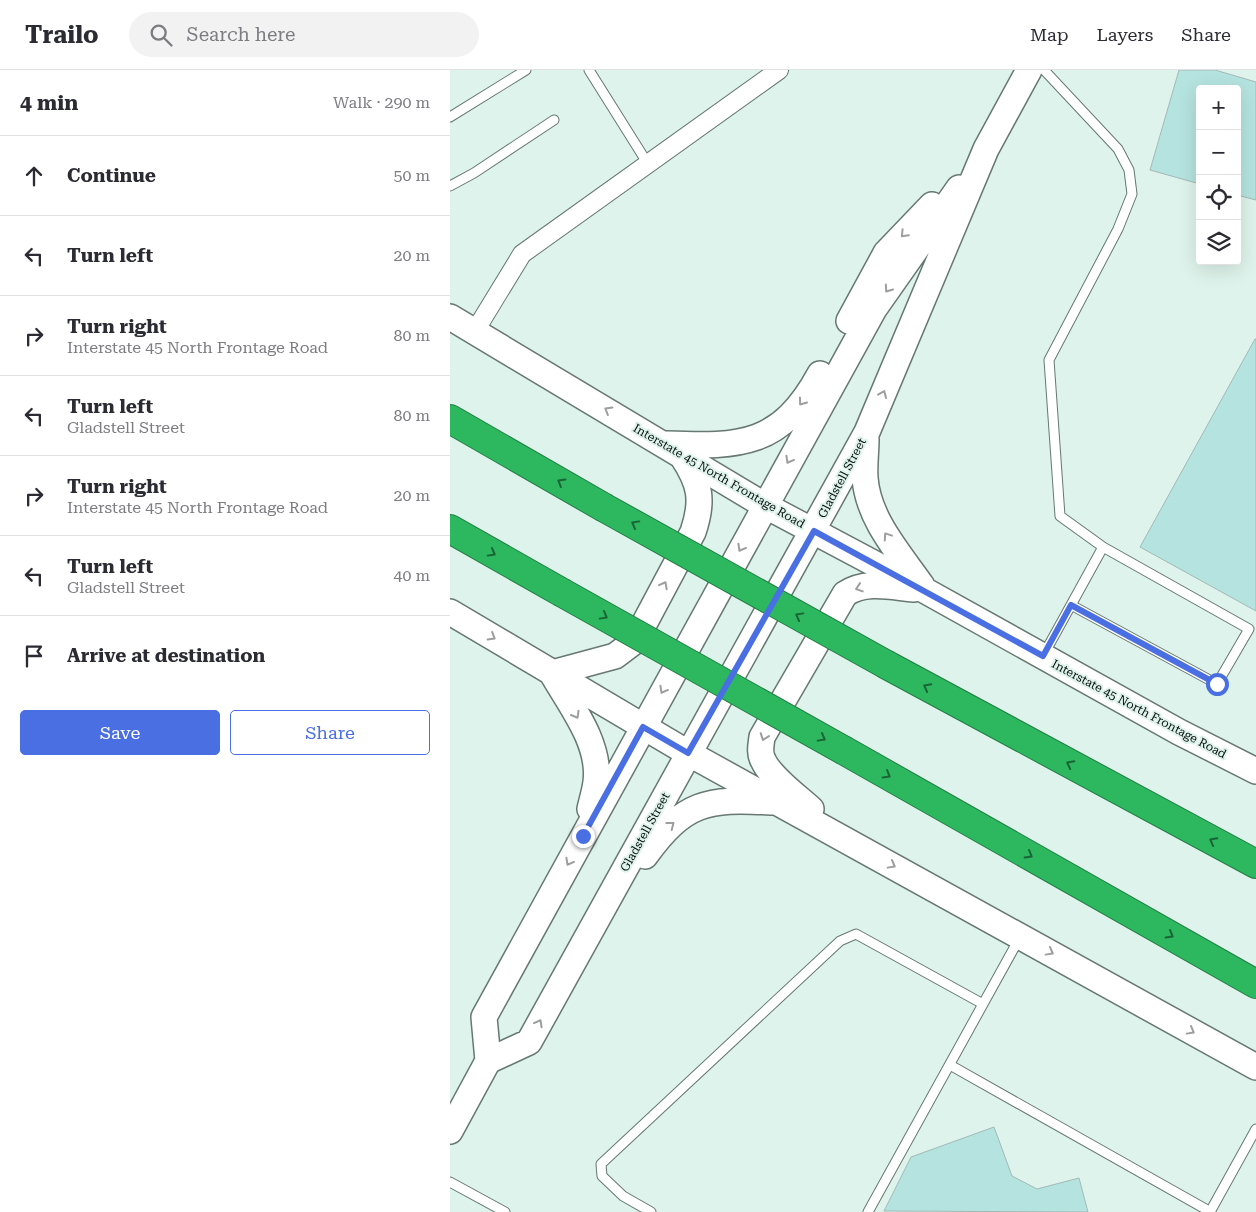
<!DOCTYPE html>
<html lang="en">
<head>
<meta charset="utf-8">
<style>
	:root { --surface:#fff; --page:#f2f2f3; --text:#2b2b33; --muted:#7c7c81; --line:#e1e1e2; --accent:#4a6fe3 }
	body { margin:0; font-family:"Roboto Serif",serif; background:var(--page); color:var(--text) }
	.controls { position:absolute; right:15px; top:15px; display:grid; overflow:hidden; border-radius:5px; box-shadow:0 5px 20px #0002 }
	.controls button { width:45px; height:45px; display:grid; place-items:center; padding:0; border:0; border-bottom:1px solid var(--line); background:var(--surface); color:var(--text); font:25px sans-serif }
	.stop { position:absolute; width:15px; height:15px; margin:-11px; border:4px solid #4a6fe3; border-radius:50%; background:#fff }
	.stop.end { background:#4a6fe3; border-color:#fff; box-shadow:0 1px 5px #0008 }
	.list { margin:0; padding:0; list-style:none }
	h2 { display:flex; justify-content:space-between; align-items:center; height:65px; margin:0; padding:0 20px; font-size:21px }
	h2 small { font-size:16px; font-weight:400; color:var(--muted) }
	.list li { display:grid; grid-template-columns:32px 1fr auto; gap:15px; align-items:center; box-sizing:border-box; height:80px; padding:0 20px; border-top:1px solid var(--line) }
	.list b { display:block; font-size:19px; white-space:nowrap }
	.list p { margin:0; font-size:16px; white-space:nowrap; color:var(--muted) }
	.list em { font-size:16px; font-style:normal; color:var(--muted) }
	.actions { display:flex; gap:10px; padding:15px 20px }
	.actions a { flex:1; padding:11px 0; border:1px solid var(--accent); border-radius:5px; text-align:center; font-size:18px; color:var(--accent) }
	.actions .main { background:var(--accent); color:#fff }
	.icon { flex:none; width:28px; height:28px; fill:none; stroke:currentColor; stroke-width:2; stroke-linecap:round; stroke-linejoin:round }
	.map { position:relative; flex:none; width:806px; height:1142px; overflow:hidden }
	header { display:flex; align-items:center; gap:30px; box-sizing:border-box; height:70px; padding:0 25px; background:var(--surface); border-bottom:1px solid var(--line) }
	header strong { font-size:24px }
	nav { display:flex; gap:28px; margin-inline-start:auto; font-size:18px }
	.search { width:350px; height:45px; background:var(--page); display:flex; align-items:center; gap:12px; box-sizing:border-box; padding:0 18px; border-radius:28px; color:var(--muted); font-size:19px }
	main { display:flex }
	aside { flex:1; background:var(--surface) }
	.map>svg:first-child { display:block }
</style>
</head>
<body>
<header>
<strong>Trailo</strong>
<div class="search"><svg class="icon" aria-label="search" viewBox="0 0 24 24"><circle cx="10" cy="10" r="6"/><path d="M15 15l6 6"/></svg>Search here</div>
<nav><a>Map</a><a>Layers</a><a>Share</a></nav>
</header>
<main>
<aside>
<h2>4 min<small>Walk · 290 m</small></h2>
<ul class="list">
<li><svg class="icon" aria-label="ahead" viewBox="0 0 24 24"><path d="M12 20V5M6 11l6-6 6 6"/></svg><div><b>Continue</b></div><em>50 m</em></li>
<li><svg class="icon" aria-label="left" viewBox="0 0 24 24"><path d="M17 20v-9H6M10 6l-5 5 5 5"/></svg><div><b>Turn left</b></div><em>20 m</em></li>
<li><svg class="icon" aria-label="right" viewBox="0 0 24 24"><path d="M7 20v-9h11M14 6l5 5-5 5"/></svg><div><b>Turn right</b><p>Interstate 45 North Frontage Road</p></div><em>80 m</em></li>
<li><svg class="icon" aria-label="left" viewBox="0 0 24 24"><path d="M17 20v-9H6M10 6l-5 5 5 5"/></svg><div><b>Turn left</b><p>Gladstell Street</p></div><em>80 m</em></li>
<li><svg class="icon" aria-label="right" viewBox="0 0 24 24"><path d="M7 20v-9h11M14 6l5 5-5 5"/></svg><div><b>Turn right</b><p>Interstate 45 North Frontage Road</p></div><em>20 m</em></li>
<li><svg class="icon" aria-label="left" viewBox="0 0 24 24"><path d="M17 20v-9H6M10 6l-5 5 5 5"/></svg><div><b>Turn left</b><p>Gladstell Street</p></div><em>40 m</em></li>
<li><svg class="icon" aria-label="arrive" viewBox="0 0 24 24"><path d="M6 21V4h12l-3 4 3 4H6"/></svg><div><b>Arrive at destination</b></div></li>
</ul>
<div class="actions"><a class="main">Save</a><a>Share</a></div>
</aside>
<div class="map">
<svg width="806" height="1142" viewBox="0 0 806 1142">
	<rect width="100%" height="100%" fill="#def3eb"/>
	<path fill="#b5e3df" stroke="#a2b9b7" d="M729,0h36l41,12v118l-19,-5v-106h-37v95l-50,-14z
		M805,269h1v272l-116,-64z
		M544,1057l18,49 25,13 42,-11 9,34 -204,-1 27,-54z"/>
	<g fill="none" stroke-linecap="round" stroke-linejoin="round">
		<defs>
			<path id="lane" d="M139,0l59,94
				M594,0l74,79 11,21 3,24 -14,35 -69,131 11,156 43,31
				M0,47l76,-47
				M0,116l24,-13 80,-53
				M594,584l59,-107 146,82 -32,55 -146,-79
				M500,995l259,146
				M0,1112l55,30
				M201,1142l-28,-16 -21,-20 -1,-12 239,-223 16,-7 127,70
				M418,1142l151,-273
				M760,1142l46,-83"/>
			<path id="street" d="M25,261l47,-77 257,-184"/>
			<path id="secondary" d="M0,247l314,188 160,85 255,142 77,39
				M399,251l37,-68 46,-48
				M416,369c0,13 -2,26 -1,39 3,41 34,75 57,108
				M217,374c74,3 114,2 153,-70
				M0,542l238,141 568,314
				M102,603l63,-17 20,-15 58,-109c11,-32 7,-49 -11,-76
				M103,605c18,31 48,69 43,107 -1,9 -4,18 -6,27
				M361,739c-13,-12 -41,-32 -48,-49 -4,-7 -2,-15 -1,-23l83,-143c21,-14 46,-7 69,-5
				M195,786c39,-54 62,-58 126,-54
				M38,991l41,-19 338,-610 119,-283 43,-79
				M0,1061l38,-70 -4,-44 390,-708 85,-121"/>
			<path id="highway" d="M0,349l153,88
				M0,459l111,63
				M437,595l369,199
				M395,681l411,233"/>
		</defs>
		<use href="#lane" stroke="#667871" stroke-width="11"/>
		<use href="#street" stroke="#667871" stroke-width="20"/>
		<use href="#secondary" stroke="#667871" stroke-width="28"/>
		<use href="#highway" stroke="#207d43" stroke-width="30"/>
		<use href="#lane" stroke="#fff" stroke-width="9"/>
		<use href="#street" stroke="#fff" stroke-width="18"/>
		<use href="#secondary" stroke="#fff" stroke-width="25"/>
		<use href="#highway" stroke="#2db860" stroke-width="28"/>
		<defs>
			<path id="highway-bridge" d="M153,437l284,158
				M111,522l284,159"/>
		</defs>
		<use href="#highway-bridge" stroke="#207d43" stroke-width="30" stroke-linecap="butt"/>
		<use href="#highway-bridge" stroke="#2db860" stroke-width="28"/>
	</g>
	<defs><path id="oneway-chevron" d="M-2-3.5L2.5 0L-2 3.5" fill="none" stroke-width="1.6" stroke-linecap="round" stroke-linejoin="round" transform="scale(1.25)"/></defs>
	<g stroke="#9d9f9e">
		<use href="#oneway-chevron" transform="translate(454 164) rotate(134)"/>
		<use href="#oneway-chevron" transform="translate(438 219) rotate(125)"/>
		<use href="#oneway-chevron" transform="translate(433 324) rotate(-67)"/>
		<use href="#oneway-chevron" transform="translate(352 332) rotate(126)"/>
		<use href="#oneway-chevron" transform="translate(158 340) rotate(-149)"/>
		<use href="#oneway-chevron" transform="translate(339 390) rotate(119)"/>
		<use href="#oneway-chevron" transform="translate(437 466) rotate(-124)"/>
		<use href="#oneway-chevron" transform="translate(291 478) rotate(119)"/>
		<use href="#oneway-chevron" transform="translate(214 515) rotate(-62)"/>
		<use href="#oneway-chevron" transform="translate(409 518) rotate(162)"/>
		<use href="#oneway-chevron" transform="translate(42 567) rotate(31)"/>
		<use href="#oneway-chevron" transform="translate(213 620) rotate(119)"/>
		<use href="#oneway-chevron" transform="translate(126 645) rotate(60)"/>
		<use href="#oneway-chevron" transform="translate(314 667) rotate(110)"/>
		<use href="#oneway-chevron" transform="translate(221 755) rotate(-38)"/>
		<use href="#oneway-chevron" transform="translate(119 792) rotate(119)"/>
		<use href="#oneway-chevron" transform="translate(442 795) rotate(29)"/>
		<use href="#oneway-chevron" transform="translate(600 882) rotate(29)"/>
		<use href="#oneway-chevron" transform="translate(89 953) rotate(-61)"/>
		<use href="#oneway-chevron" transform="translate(741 961) rotate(29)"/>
	</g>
	<g stroke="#1b6436">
		<use href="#oneway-chevron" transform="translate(111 412) rotate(-149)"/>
		<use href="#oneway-chevron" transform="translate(185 454) rotate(-151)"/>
		<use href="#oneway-chevron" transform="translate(42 483) rotate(29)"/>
		<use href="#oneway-chevron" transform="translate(154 546) rotate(29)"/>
		<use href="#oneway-chevron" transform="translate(349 546) rotate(-151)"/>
		<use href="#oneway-chevron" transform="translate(477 617) rotate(-152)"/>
		<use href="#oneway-chevron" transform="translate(372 668) rotate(29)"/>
		<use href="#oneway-chevron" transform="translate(620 694) rotate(-152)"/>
		<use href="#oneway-chevron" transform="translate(437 705) rotate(30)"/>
		<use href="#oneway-chevron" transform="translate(763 771) rotate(-152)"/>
		<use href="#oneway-chevron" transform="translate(579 785) rotate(30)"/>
		<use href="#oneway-chevron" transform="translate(720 865) rotate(30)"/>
	</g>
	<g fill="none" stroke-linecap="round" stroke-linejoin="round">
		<path stroke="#4a6fe3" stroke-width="6" d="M133,766l60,-109 45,26 126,-222 229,125 28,-51 146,79"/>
	</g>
	<g text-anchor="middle" stroke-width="4" stroke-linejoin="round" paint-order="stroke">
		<g font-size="12" fill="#09100d" stroke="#def3eb">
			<text transform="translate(269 406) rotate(30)" y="4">Interstate 45 North Frontage Road</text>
			<text transform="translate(392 408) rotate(-62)" y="4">Gladstell Street</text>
			<text transform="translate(689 639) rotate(28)" y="4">Interstate 45 North Frontage Road</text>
			<text transform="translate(195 762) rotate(-61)" y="4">Gladstell Street</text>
		</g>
	</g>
</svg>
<div class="controls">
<button>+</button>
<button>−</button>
<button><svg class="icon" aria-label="locate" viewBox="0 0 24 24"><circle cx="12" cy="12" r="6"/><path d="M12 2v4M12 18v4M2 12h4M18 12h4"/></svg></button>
<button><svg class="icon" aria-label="layers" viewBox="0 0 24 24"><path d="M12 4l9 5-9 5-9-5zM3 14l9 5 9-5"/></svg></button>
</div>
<div class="stop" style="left:767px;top:614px"></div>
<div class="stop end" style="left:133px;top:766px"></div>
</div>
</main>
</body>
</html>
